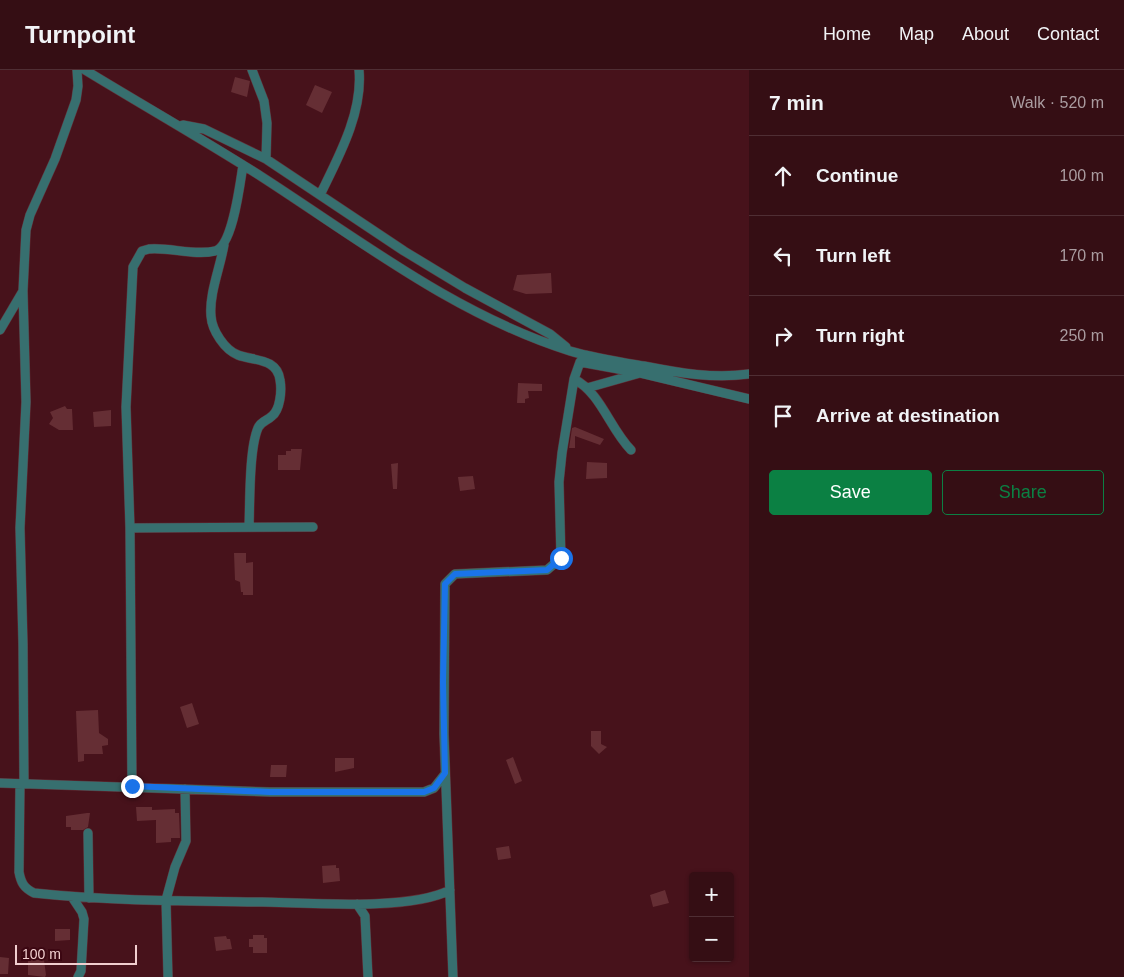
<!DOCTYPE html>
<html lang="en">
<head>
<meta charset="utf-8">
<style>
	:root { --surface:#350e14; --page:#3d171d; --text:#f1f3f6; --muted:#aa9ca0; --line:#4f2e34; --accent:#0b8043 }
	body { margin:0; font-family:Helvetica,sans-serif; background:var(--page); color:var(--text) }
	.controls { position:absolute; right:15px; bottom:15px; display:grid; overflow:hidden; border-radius:5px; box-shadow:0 1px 4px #0004 }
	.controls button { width:45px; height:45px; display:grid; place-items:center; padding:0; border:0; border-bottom:1px solid var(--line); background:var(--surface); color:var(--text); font:25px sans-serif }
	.scale { position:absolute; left:15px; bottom:12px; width:122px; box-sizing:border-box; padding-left:5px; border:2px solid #f1cecf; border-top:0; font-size:14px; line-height:18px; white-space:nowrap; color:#f1cecf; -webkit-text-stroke:4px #3c0712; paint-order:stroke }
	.stop { position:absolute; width:15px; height:15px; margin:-11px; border:4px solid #1a73e8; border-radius:50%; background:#fff }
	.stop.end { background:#1a73e8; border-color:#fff; box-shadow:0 1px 5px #0008 }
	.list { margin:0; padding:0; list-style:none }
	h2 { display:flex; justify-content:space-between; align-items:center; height:65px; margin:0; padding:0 20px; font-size:21px }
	h2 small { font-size:16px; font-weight:400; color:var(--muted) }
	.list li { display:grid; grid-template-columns:32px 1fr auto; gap:15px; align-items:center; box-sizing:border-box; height:80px; padding:0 20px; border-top:1px solid var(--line) }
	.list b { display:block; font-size:19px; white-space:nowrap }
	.list em { font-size:16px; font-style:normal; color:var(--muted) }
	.actions { display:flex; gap:10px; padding:15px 20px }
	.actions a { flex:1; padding:11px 0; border:1px solid var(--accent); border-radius:5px; text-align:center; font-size:18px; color:var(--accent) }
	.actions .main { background:var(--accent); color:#fff }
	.icon { flex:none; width:28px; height:28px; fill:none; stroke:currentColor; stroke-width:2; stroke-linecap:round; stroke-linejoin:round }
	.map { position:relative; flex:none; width:749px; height:907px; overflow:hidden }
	header { display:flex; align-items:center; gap:30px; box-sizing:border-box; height:70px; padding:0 25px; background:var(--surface); border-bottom:1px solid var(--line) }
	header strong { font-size:24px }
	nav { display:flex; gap:28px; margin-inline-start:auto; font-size:18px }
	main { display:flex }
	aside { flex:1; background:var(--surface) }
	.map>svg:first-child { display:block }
</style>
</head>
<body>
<header>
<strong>Turnpoint</strong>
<nav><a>Home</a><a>Map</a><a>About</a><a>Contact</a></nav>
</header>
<main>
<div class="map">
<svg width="749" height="907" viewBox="0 0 749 907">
	<rect width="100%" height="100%" fill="#47121b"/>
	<path fill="#652e34" d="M235,7l15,4 -3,16 -16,-5z
		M315,15l17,7 -10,21 -16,-8z
		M551,203l1,20 -26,1 -13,-4 4,-15z
		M518,313l24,1v7h-14l1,7 -4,1v4h-8z
		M65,336l2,3h5l1,21h-14l-10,-6 4,-6 -3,-6z
		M111,340v16l-17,1 -1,-15z
		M575,357l29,12 -4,6 -25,-9v12h-6l3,-20z
		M291,379h11l-2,21h-22v-15h8v-4h5z
		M587,392l20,1v15l-21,1z
		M398,393l-1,26h-4l-2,-25z
		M473,406l2,13 -15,2 -2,-14z
		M234,483h12v10l7,-1v33h-10v-3h-2l-1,-10 -5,-2z
		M192,633l7,21 -12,4 -7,-21z
		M98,640l1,23 9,6v6l-6,1 1,8h-19v7l-6,1 -2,-51z
		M591,661h10v13l6,3 -8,7 -8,-8z
		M513,687l9,24 -7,3 -9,-24z
		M335,688h19v10l-19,4z
		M271,695h16l-1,12h-16z
		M136,737h16v3l23,-1v4h4l1,25h-9v4l-15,1v-23l-19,1z
		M87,743h3l-2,14 -5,3h-12v-3h-5v-11z
		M509,776l2,12 -13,2 -2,-12z
		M336,795v3h3l1,13 -17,2 -1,-17z
		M665,820l4,13 -16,4 -3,-12z
		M55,859h15v11l-15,1z
		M253,865h11v3h3v15h-14v-6h-4v-8h4z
		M226,866l1,3h3l2,10 -16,2 -2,-14z
		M0,887l9,1 -1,16h-8z
		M28,890h16l2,15 -1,2 -17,-2z"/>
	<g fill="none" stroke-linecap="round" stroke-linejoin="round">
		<defs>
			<path id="minor" d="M85,0c59,36 119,70 177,107 99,64 194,138 308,174 24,7 50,11 74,15 35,7 70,13 105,8
				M252,0l12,31 3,22 -1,36
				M183,55l21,4 62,30 138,92 61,37 85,46 16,13
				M320,125c18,-37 43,-82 39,-125
				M224,175c-4,23 -15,49 -13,71 1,15 14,34 27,39 16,6 39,3 42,25 2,11 0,30 -8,36 -5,5 -11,5 -14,12 -9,21 -8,74 -9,99
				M0,260l23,-39
				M580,292l60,11 109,26
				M574,309c27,14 36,50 57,71
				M587,318l53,-15
				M130,458l183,-1
				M0,713l270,9h154l10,-4 11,-14
				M20,714l-1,88c2,11 5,16 15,21 75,8 152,8 228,9 47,1 148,9 188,-12
				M24,714l-1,-140 -3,-116 6,-126 -3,-111 3,-61 4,-15 25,-56 21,-59 2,-14 -1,-16
				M132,717l-2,-259 -4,-121 7,-140 9,-16 7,-2c21,-2 45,7 66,2 18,-5 25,-68 28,-86
				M88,763l1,65
				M72,827l10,15 2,7 -3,52 -3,6
				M357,834l8,12 3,61
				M168,907l-2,-77 9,-33 11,-26 -1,-52
				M453,907l-9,-243 1,-150 10,-10 92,-4 14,-12 -2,-76 3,-29 12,-74 6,-17 6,-7"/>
		</defs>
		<use href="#minor" stroke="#623038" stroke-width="10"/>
		<use href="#minor" stroke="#376f6f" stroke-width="9"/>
	</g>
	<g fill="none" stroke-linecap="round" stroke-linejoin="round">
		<path stroke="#1a73e8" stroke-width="6" d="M132,716l138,6h154l10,-4 11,-15 -2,-91 2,-98 10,-10 92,-4 14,-12"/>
	</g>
</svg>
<div class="controls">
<button>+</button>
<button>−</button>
</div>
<div class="scale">100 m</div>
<div class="stop" style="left:561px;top:488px"></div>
<div class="stop end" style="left:132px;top:716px"></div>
</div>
<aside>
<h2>7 min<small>Walk · 520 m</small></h2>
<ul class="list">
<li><svg class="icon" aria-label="ahead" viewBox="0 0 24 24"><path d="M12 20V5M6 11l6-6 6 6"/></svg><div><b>Continue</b></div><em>100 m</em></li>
<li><svg class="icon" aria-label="left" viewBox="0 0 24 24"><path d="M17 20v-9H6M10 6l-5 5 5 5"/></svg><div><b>Turn left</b></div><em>170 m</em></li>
<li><svg class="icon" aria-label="right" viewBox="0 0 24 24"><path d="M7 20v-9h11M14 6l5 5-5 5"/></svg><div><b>Turn right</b></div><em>250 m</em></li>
<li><svg class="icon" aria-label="arrive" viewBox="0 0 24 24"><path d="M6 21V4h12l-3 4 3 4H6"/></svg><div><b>Arrive at destination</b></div></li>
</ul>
<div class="actions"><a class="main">Save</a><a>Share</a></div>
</aside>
</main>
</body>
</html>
